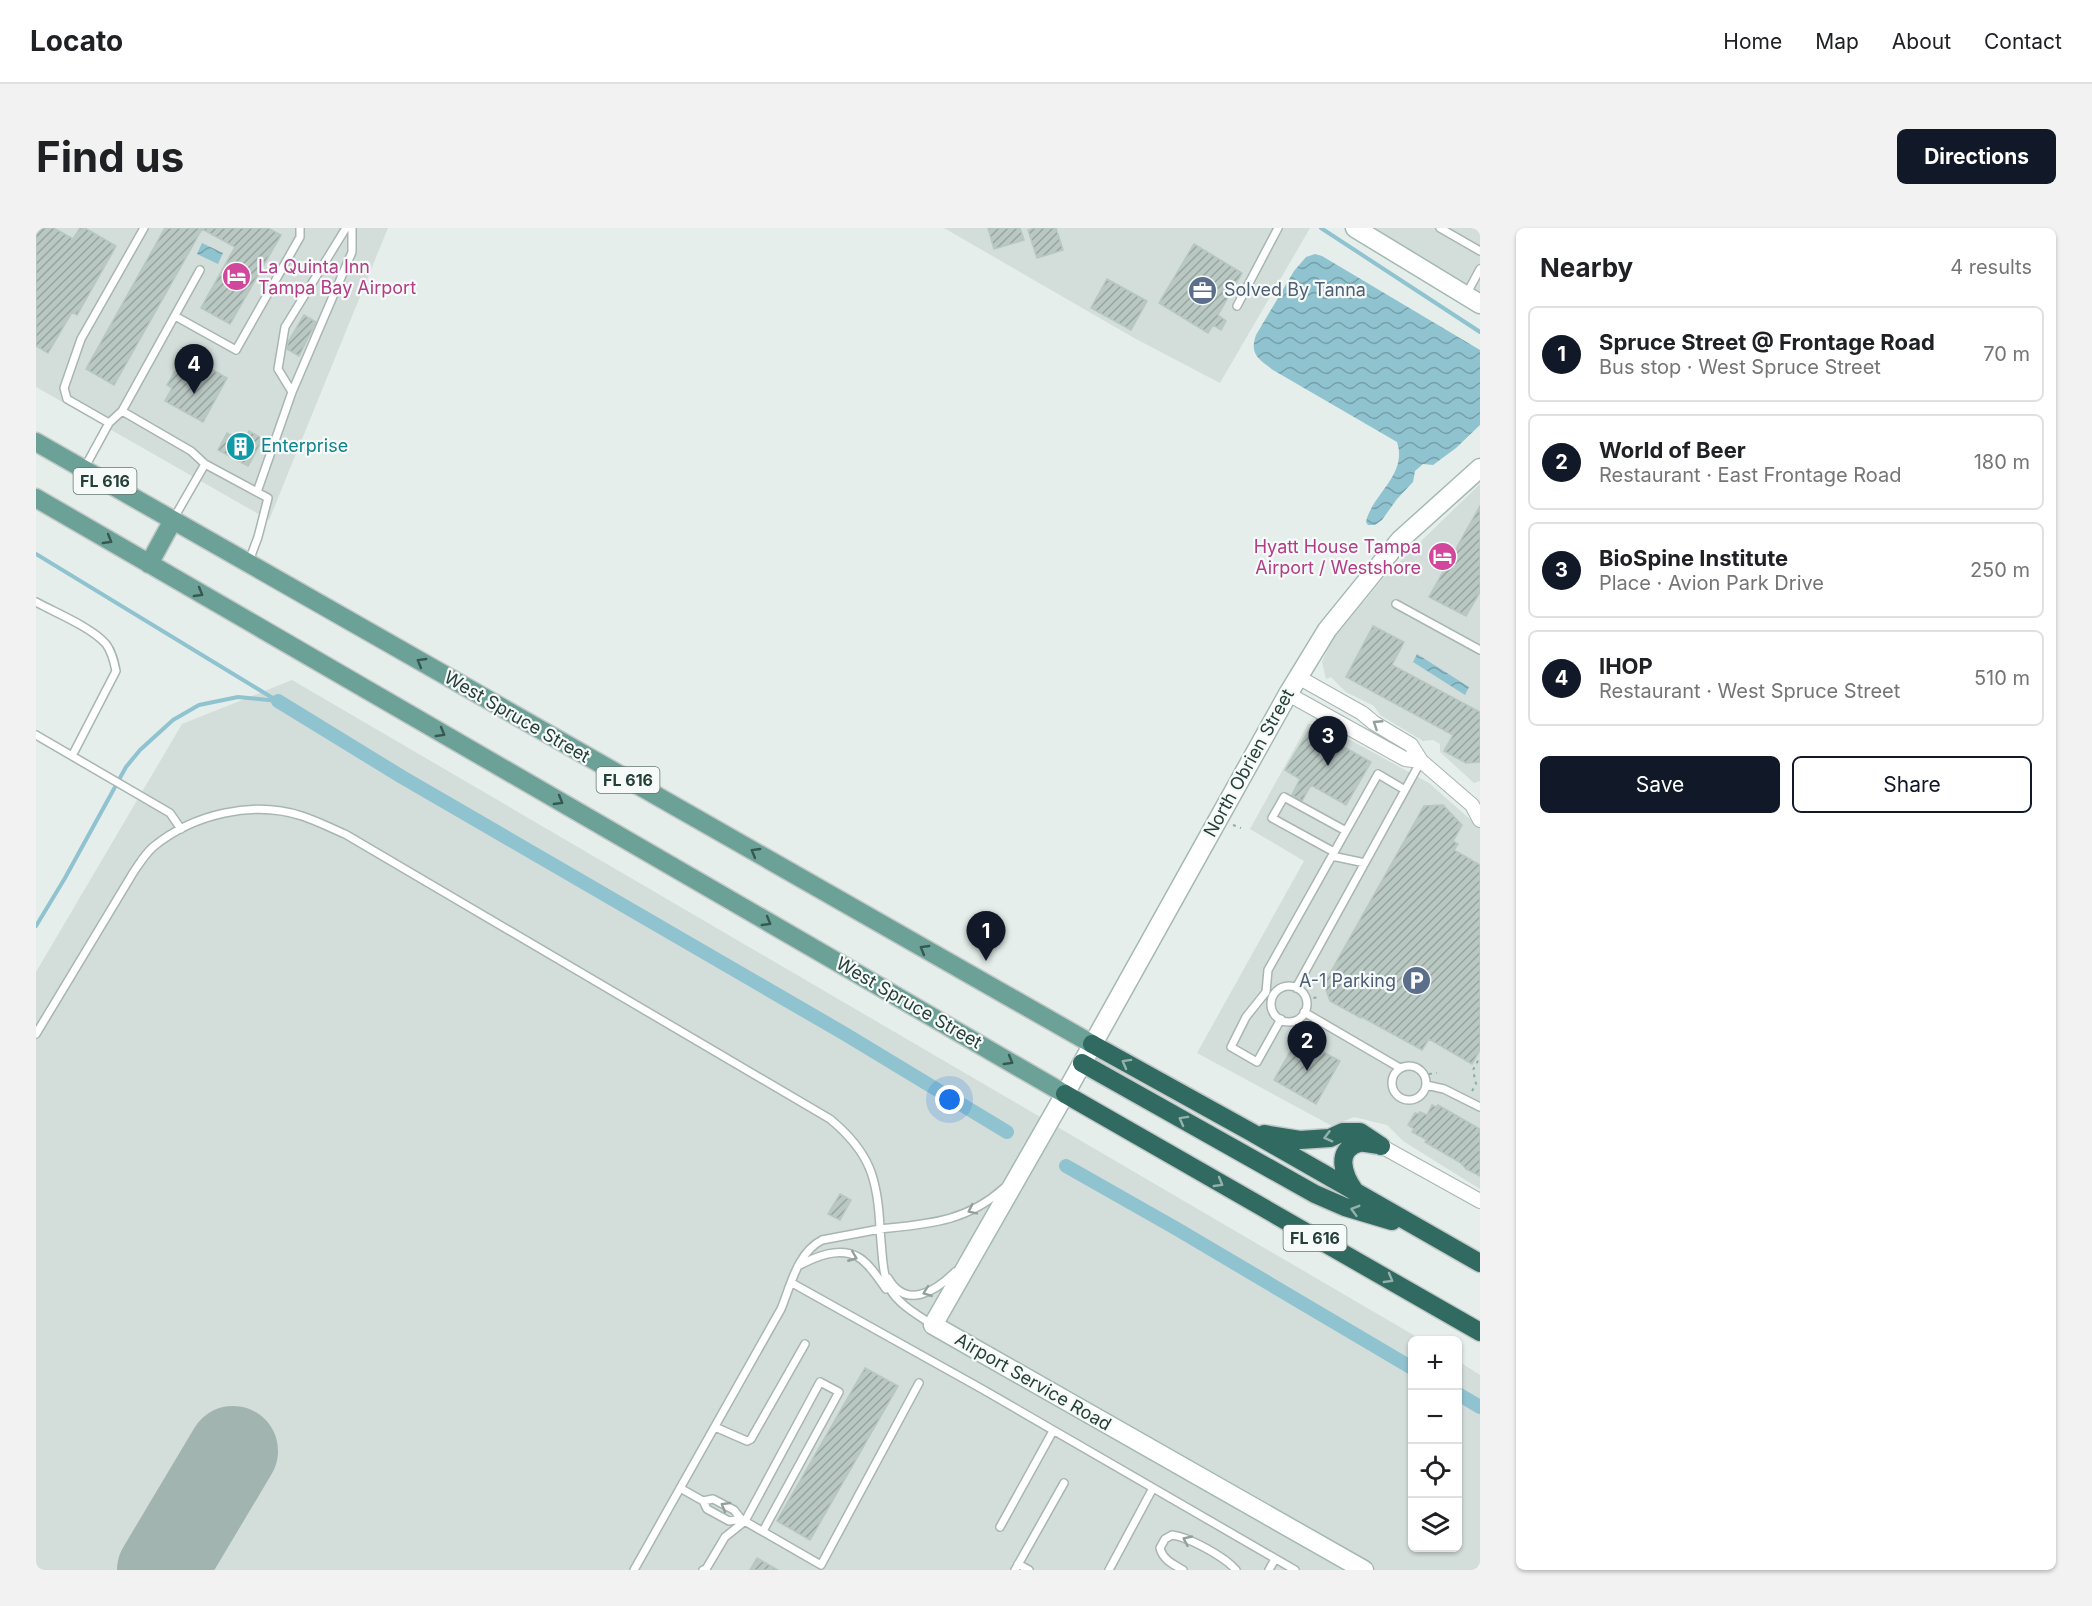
<!DOCTYPE html>
<html lang="en">
<head>
<meta charset="utf-8">
<style>
	:root { --surface:#fff; --page:#f2f2f2; --text:#202124; --muted:#757577; --line:#e0e0e0; --accent:#111827 }
	body { margin:0; font-family:Inter,sans-serif; background:var(--page); color:var(--text) }
	.controls { position:absolute; right:18px; bottom:18px; display:grid; overflow:hidden; border-radius:9px; box-shadow:0 2px 4px #0004 }
	.controls button { width:54px; height:54px; display:grid; place-items:center; padding:0; border:0; border-bottom:2px solid var(--line); background:var(--surface); color:var(--text); font:30px sans-serif }
	.you { position:absolute; left:914px; top:872px; width:21px; height:21px; margin:-15px; border:4px solid #fff; border-radius:50%; background:#1a73e8; box-shadow:0 0 0 9px #1a73e833 }
	.badge { display:grid; place-items:center; width:39px; height:39px; border-radius:50%; background:var(--accent); color:#fff; font-size:20px; font-weight:700 }
	.pin { position:absolute; translate:-50% -50px; filter:drop-shadow(0 2px 3px #0008) }
	.pin::after { content:''; position:absolute; top:32px; width:21px; height:18px; background:inherit; clip-path:polygon(0 0,100% 0,50% 100%) }
	.list { margin:0; padding:0; list-style:none }
	h2 { display:flex; justify-content:space-between; align-items:center; height:78px; margin:0; padding:0 24px; font-size:26px }
	h2 small { font-size:20px; font-weight:400; color:var(--muted) }
	.list li { display:grid; grid-template-columns:39px 1fr auto; gap:18px; align-items:center; box-sizing:border-box; height:96px; margin:0 12px 12px; padding:0 12px; border:2px solid var(--line); border-radius:9px }
	.list b { display:block; font-size:22px; white-space:nowrap }
	.list p { margin:0; font-size:20px; white-space:nowrap; color:var(--muted) }
	.list em { font-size:20px; font-style:normal; color:var(--muted) }
	.actions { display:flex; gap:12px; padding:18px 24px }
	.actions a { flex:1; padding:14px 0; border:2px solid var(--accent); border-radius:9px; text-align:center; font-size:21px; color:var(--accent) }
	.actions .main { background:var(--accent); color:#fff }
	.icon { flex:none; width:33px; height:33px; fill:none; stroke:currentColor; stroke-width:2; stroke-linecap:round; stroke-linejoin:round }
	.map { position:relative; flex:none; width:1444px; height:1342px; overflow:hidden; border-radius:9px }
	header { display:flex; align-items:center; gap:36px; box-sizing:border-box; height:84px; padding:0 30px; background:var(--surface); border-bottom:2px solid var(--line) }
	header strong { font-size:28px }
	nav { display:flex; gap:33px; margin-inline-start:auto; font-size:21px }
	.intro { display:flex; align-items:center; justify-content:space-between; box-sizing:border-box; height:144px; padding:0 36px }
	h1 { margin:0; font-size:42px }
	.button { padding:15px 27px; border-radius:9px; background:var(--accent); color:#fff; font-size:21px; font-weight:700 }
	main { display:flex; gap:36px; padding:0 36px }
	aside { flex:1; background:var(--surface); border-radius:9px; box-shadow:0 2px 4px #0004 }
	.map>svg:first-child { display:block }
</style>
</head>
<body>
<header>
<strong>Locato</strong>
<nav><a>Home</a><a>Map</a><a>About</a><a>Contact</a></nav>
</header>
<div class="intro"><h1>Find us</h1><a class="button">Directions</a></div>
<main>
<div class="map">
<svg width="1444" height="1342" viewBox="0 0 1444 1342">
	<defs>
		<pattern id="water-waves" width="16" height="10" patternUnits="userSpaceOnUse" patternTransform="scale(1.5)"><rect width="16" height="10" fill="#90c3d0"/><path d="M0 5q4-4 8 0t8 0" fill="none" stroke="#75a0aa"/></pattern>
		<pattern id="building-hatch" width="6" height="6" patternUnits="userSpaceOnUse" patternTransform="scale(1.5)"><rect width="6" height="6" fill="#bac8c3"/><path d="M-1 1l2-2M0 6l6-6M5 7l2-2" fill="none" stroke="#97a49f"/></pattern>
	</defs>
	<rect width="100%" height="100%" fill="#e5eeea"/>
	<path fill="#d3ddd9" d="M0,0h352l-119,292 -233,-133z
		M908,0h366l-90,155 -84,-44z
		M1334,0h110v64z
		M1444,256v297l-6,2 -34,-31v-8l-7,-4 -10,1 -43,-26 -6,-9 -28,-14 -15,-15 -5,2 -4,-17 10,-22 54,-65z
		M256,452l1130,660h-10v208h46v-187l22,14v195h-1444v-598l146,-248z
		M1272,496h13l108,59 51,45v361l-77,-48 -16,-16 -33,-8 -22,9 -135,-73 107,-192 -54,-32z"/>
	<path fill="url(#water-waves)" d="M166,15l21,10 -5,11 -21,-10z
		M1279,26l7,2 158,94v75l-24,23 -23,17 -10,-1 -8,7 -2,11 -16,17 -15,21 -7,5h-7l-2,-3c6,-28 42,-47 31,-80l-124,-72c-14,-11 -24,-15 -17,-35l38,-64 12,-14z
		M1381,426l52,33 -4,8 -52,-33z"/>
	<g fill="none" stroke-linecap="round" stroke-linejoin="round">
		<path stroke="#90c3d0" stroke-width="4" d="M1285,0l159,104
			M0,326l240,146
			M0,698l29,-48 61,-111 14,-17 33,-30 26,-15 39,-8 40,4"/>
		<path stroke="#90c3d0" stroke-width="14" d="M242,473l124,76 443,257 162,98
			M1030,938l111,63 235,139
			M1422,1166l22,13"/>
		<path stroke="#a2b4af" stroke-width="90" d="M126,1342l71,-119"/>
	</g>
	<path fill="url(#building-hatch)" stroke="#b7c7c1" stroke-width="1.5" d="M0,0h18l19,11 7,-11h5l31,18 -39,69 -5,-3 -24,41 -12,-7z
		M129,0h103l13,7 -51,89 -29,-16 34,-61 -33,-18 -88,156 -28,-16z
		M952,0h32l4,12 -30,9z
		M999,0h21l7,22 -26,8 -9,-28z
		M1158,16l48,29 -24,42 8,6 -5,9 -8,-5 -5,8 -49,-30z
		M1071,51l40,22 -16,29 -40,-22z
		M268,87l12,7 -17,34 -12,-7 1,-7z
		M149,126l42,24 -24,44 -38,-21 7,-13 -5,-3z
		M213,203l14,8 -15,27 -30,-16 9,-17 16,9z
		M1444,278v86l-14,24 -37,-19z
		M1337,398l31,16 -12,23 88,47v50l-14,1 -22,-12 9,-16 -107,-58z
		M1274,500l61,34 -25,43 -35,-20 -9,16 -10,-6 8,-16 -15,-9z
		M1407,577l19,20 -9,16 5,3 -4,6 26,15v185l-8,14 -43,-25 -7,11 -60,-33 -1,1 -31,-17 -6,-17 100,-178z
		M1262,810l42,23 -24,43 -42,-24z
		M1396,877l4,2 2,-2 42,24v47l-14,-7 -5,-6 -36,-21 2,-2 -15,-8 2,-3 -6,-4 7,-12 3,1 2,-2 7,3z
		M804,966l11,6 -11,20 -12,-6z
		M829,1140l33,18 -88,154 -33,-19z
		M721,1330l21,12h-28z"/>
	<g fill="none" stroke-linecap="round" stroke-linejoin="round">
		<defs>
			<path id="lane" d="M1404,0l40,23
				M1430,67l14,-26
				M1201,78l41,-78
				M139,88l61,34 64,-113v-9
				M256,164l-14,-23 7,-42 61,-99
				M86,183l69,40 14,13 63,34 -10,39 -9,24
				M73,195l-42,-24 -3,-11 17,-49 63,-111
				M49,239l24,-44 13,-12 78,-141
				M221,264l35,-100 60,-140v-24
				M138,290l31,-54
				M0,374c20,11 55,25 70,42 6,8 8,17 10,27l-44,85
				M1360,376l84,46
				M0,507l134,78 11,16
				M1298,624l-62,-34 12,-21 62,34
				M1296,628l33,7
				M1235 776a18 18 0 1 1 36 0a18 18 0 1 1-36 0Z
				M1260,760l125,-227
				M1268,784l96,56
				M1245,791l-24,43 -26,-15 15,-30 20,-25 2,-22 110,-196 27,16
				M0,806l97,-161c6,-9 12,-19 20,-26 40,-33 100,-47 149,-31 15,5 29,12 43,18l485,285c40,33 48,60 50,110 47,-5 87,-7 124,-41
				M1356 855a17 17 0 1 1 34 0a17 17 0 1 1-34 0Z
				M1390,857l18,4 36,18
				M762,1038c17,-9 41,-20 60,-9 11,6 20,21 28,32
				M852,1050c18,32 48,13 67,-6
				M756,1055l190,106 313,181
				M679,1199l32,14 4,-2 54,-95
				M644,1260l23,13 4,8 22,12 12,-2 -7,-9 -21,-11 -10,2
				M705,1291l80,46 98,-182
				M964,1299l53,-96
				M982,1336l11,6
				M598,1342l147,-261c10,-24 16,-56 41,-69l58,-11c5,58 1,64 53,96
				M667,1342l3,-1 19,-32 20,-16 75,-139 19,10 -76,139
				M979,1342l49,-87
				M1073,1342l44,-82
				M1147,1342c-10,-6 -20,-10 -23,-22l5,-9 7,-4c17,2 53,22 64,35
				M1233,1342l6,-11"/>
			<path id="street" d="M1262,449l64,36 12,10 37,22 10,16 51,44 8,15
				M1252,466l117,65 16,2
				M1345,918l99,55"/>
			<path id="secondary" d="M1319,0l125,76
				M1328,1342l-431,-245 132,-231 223,-400 39,-64 73,-90 80,-72"/>
			<path id="primary" d="M0,214l1056,602
				M0,270l1029,596
				M113,336l24,-44"/>
			<path id="highway" d="M1056,816l159,88 229,131
				M1046,835l233,131 30,13 47,14
				M1029,866l415,238
				M1228,906l36,6 30,-2 13,-6h17l21,14
				M1318,962c-10,-14 -20,-40 5,-47 6,-1 14,2 19,2"/>
		</defs>
		<use href="#lane" stroke="#a8b6b1" stroke-width="10"/>
		<use href="#street" stroke="#a8b6b1" stroke-width="16"/>
		<use href="#secondary" stroke="#a4b9b3" stroke-width="21"/>
		<use href="#primary" stroke="#c2c9c8" stroke-width="21"/>
		<use href="#highway" stroke="#c2c9c8" stroke-width="21"/>
		<path stroke="#87b0a5" stroke-width="2" stroke-dasharray="3 4.5" stroke-linecap="butt" d="M1197,597l8,3
			M1270,771l14,-2
			M1259,792l1,9
			M1393,846l8,-1
			M1436,863l4,-7 -3,-14 7,-13"/>
		<use href="#lane" stroke="#fff" stroke-width="7"/>
		<use href="#street" stroke="#fff" stroke-width="14"/>
		<use href="#secondary" stroke="#fff" stroke-width="18"/>
		<use href="#primary" stroke="#6ba196" stroke-width="18"/>
		<use href="#highway" stroke="#316a61" stroke-width="18"/>
	</g>
	<defs><path id="oneway-chevron" d="M-2-3.5L2.5 0L-2 3.5" fill="none" stroke-width="1.6" stroke-linecap="round" stroke-linejoin="round" transform="scale(1.5)"/></defs>
	<g stroke="#365850">
		<use href="#oneway-chevron" transform="translate(72 312) rotate(30)"/>
		<use href="#oneway-chevron" transform="translate(163 365) rotate(30)"/>
		<use href="#oneway-chevron" transform="translate(385 434) rotate(-150)"/>
		<use href="#oneway-chevron" transform="translate(405 505) rotate(30)"/>
		<use href="#oneway-chevron" transform="translate(523 573) rotate(30)"/>
		<use href="#oneway-chevron" transform="translate(719 624) rotate(-150)"/>
		<use href="#oneway-chevron" transform="translate(731 694) rotate(30)"/>
		<use href="#oneway-chevron" transform="translate(888 721) rotate(-150)"/>
		<use href="#oneway-chevron" transform="translate(973 833) rotate(30)"/>
	</g>
	<g stroke="#929f9c">
		<use href="#oneway-chevron" transform="translate(1341 496) rotate(-147)"/>
		<use href="#oneway-chevron" transform="translate(936 982) rotate(154)"/>
		<use href="#oneway-chevron" transform="translate(817 1029) rotate(22)"/>
		<use href="#oneway-chevron" transform="translate(891 1064) rotate(160)"/>
		<use href="#oneway-chevron" transform="translate(689 1278) rotate(-150)"/>
		<use href="#oneway-chevron" transform="translate(1151 1312) rotate(-155)"/>
	</g>
	<g stroke="#94b2ac">
		<use href="#oneway-chevron" transform="translate(1090 835) rotate(-151)"/>
		<use href="#oneway-chevron" transform="translate(1147 892) rotate(-151)"/>
		<use href="#oneway-chevron" transform="translate(1292 909) rotate(165)"/>
		<use href="#oneway-chevron" transform="translate(1183 955) rotate(30)"/>
		<use href="#oneway-chevron" transform="translate(1319 982) rotate(-164)"/>
		<use href="#oneway-chevron" transform="translate(1353 1051) rotate(30)"/>
	</g>
	<defs>
		<symbol id="hotel-disc" viewBox="-11 -11 22 22"><circle r="9.5" fill="#d1479c" stroke="#f6faf8"/><path d="M-6-4.5h1.5V1H6V5H4.5V3h-9V5H-6ZM-4 0a1.8 1.8 0 1 1 3.6 0ZM.5 0V-2.5h3Q6-2.5 6 0Z" fill="#fff"/></symbol>
		<symbol id="office-disc" viewBox="-11 -11 22 22"><circle r="9.5" fill="#5c6f8a" stroke="#f6faf8"/><path d="M-6-3h4V-5.5h4V-3h4V5H-6ZM-1-4.5V-3h2v-1.5ZM-6 0V1H6V0Z" fill="#fff"/></symbol>
		<symbol id="building-disc" viewBox="-11 -11 22 22"><circle r="9.5" fill="#0f9aa8" stroke="#f6faf8"/><path d="M-4-6H4V6H1V3H-1V6H-4ZM-2.5-4.3h1.7v1.8h-1.7ZM.8-4.3h1.7v1.8H.8ZM-2.5-1h1.7V.8h-1.7ZM.8-1h1.7V.8H.8Z" fill="#fff"/></symbol>
		<symbol id="parking-disc" viewBox="-11 -11 22 22"><circle r="9.5" fill="#5c6f8a" stroke="#f6faf8"/><path d="M-3.5-5.5H1a3.5 3.5 0 0 1 0 7H-1V5.5H-3.5ZM-1-3.4V-.6H.8a1.4 1.4 0 0 0 0-2.8Z" fill="#fff"/></symbol>
	</defs>
	<g fill-rule="evenodd">
		<use href="#hotel-disc" x="184" y="32" width="33" height="33"/>
		<use href="#office-disc" x="1150" y="46" width="33" height="33"/>
		<use href="#building-disc" x="188" y="202" width="33" height="33"/>
		<use href="#hotel-disc" x="1390" y="312" width="33" height="33"/>
		<use href="#parking-disc" x="1364" y="736" width="33" height="33"/>
	</g>
	<g text-anchor="middle" stroke-width="4.5" stroke-linejoin="round" paint-order="stroke">
		<g fill="#f6faf8" stroke="#647772" stroke-width="1.5">
			<rect x="37.5" y="240" width="63" height="26" rx="4.5"/>
			<rect x="560.5" y="539" width="63" height="26" rx="4.5"/>
			<rect x="1247.5" y="997" width="63" height="26" rx="4.5"/>
		</g>
		<g font-size="16" font-weight="bold" fill="#253f39">
			<text x="69" y="259">FL 616</text>
			<text x="592" y="558">FL 616</text>
			<text x="1279" y="1016">FL 616</text>
		</g>
		<g font-size="18" fill="#b23c85" stroke="#f6faf8" text-anchor="start">
			<text x="222" y="45">La Quinta Inn<tspan x="222" dy="21">Tampa Bay Airport</tspan></text>
			<text x="1385" y="325" text-anchor="end">Hyatt House Tampa<tspan x="1385" dy="21">Airport / Westshore</tspan></text>
		</g>
		<g font-size="18" fill="#4e5e75" stroke="#f6faf8" text-anchor="start">
			<text x="1188" y="68">Solved By Tanna</text>
			<text x="1360" y="759" text-anchor="end">A-1 Parking</text>
		</g>
		<g font-size="18" fill="#0d838f" stroke="#f6faf8" text-anchor="start">
			<text x="225" y="224">Enterprise</text>
		</g>
		<g font-size="18" fill="#253f39" stroke="#f6faf8">
			<text transform="translate(481 489) rotate(30)" y="6">West Spruce Street</text>
			<text transform="translate(1213 535) rotate(-61)" y="6">North Obrien Street</text>
			<text transform="translate(873 775) rotate(30)" y="6">West Spruce Street</text>
			<text transform="translate(997 1154) rotate(30)" y="6">Airport Service Road</text>
		</g>
	</g>
</svg>
<div class="controls">
<button>+</button>
<button>−</button>
<button><svg class="icon" aria-label="locate" viewBox="0 0 24 24"><circle cx="12" cy="12" r="6"/><path d="M12 2v4M12 18v4M2 12h4M18 12h4"/></svg></button>
<button><svg class="icon" aria-label="layers" viewBox="0 0 24 24"><path d="M12 4l9 5-9 5-9-5zM3 14l9 5 9-5"/></svg></button>
</div>
<div class="you"></div>
<div class="pin badge" style="left:950px;top:733px">1</div>
<div class="pin badge" style="left:1271px;top:843px">2</div>
<div class="pin badge" style="left:1292px;top:538px">3</div>
<div class="pin badge" style="left:158px;top:166px">4</div>
</div>
<aside>
<h2>Nearby<small>4 results</small></h2>
<ul class="list">
<li><span class="badge">1</span><div><b>Spruce Street @ Frontage Road</b><p>Bus stop · West Spruce Street</p></div><em>70 m</em></li>
<li><span class="badge">2</span><div><b>World of Beer</b><p>Restaurant · East Frontage Road</p></div><em>180 m</em></li>
<li><span class="badge">3</span><div><b>BioSpine Institute</b><p>Place · Avion Park Drive</p></div><em>250 m</em></li>
<li><span class="badge">4</span><div><b>IHOP</b><p>Restaurant · West Spruce Street</p></div><em>510 m</em></li>
</ul>
<div class="actions"><a class="main">Save</a><a>Share</a></div>
</aside>
</main>
</body>
</html>
